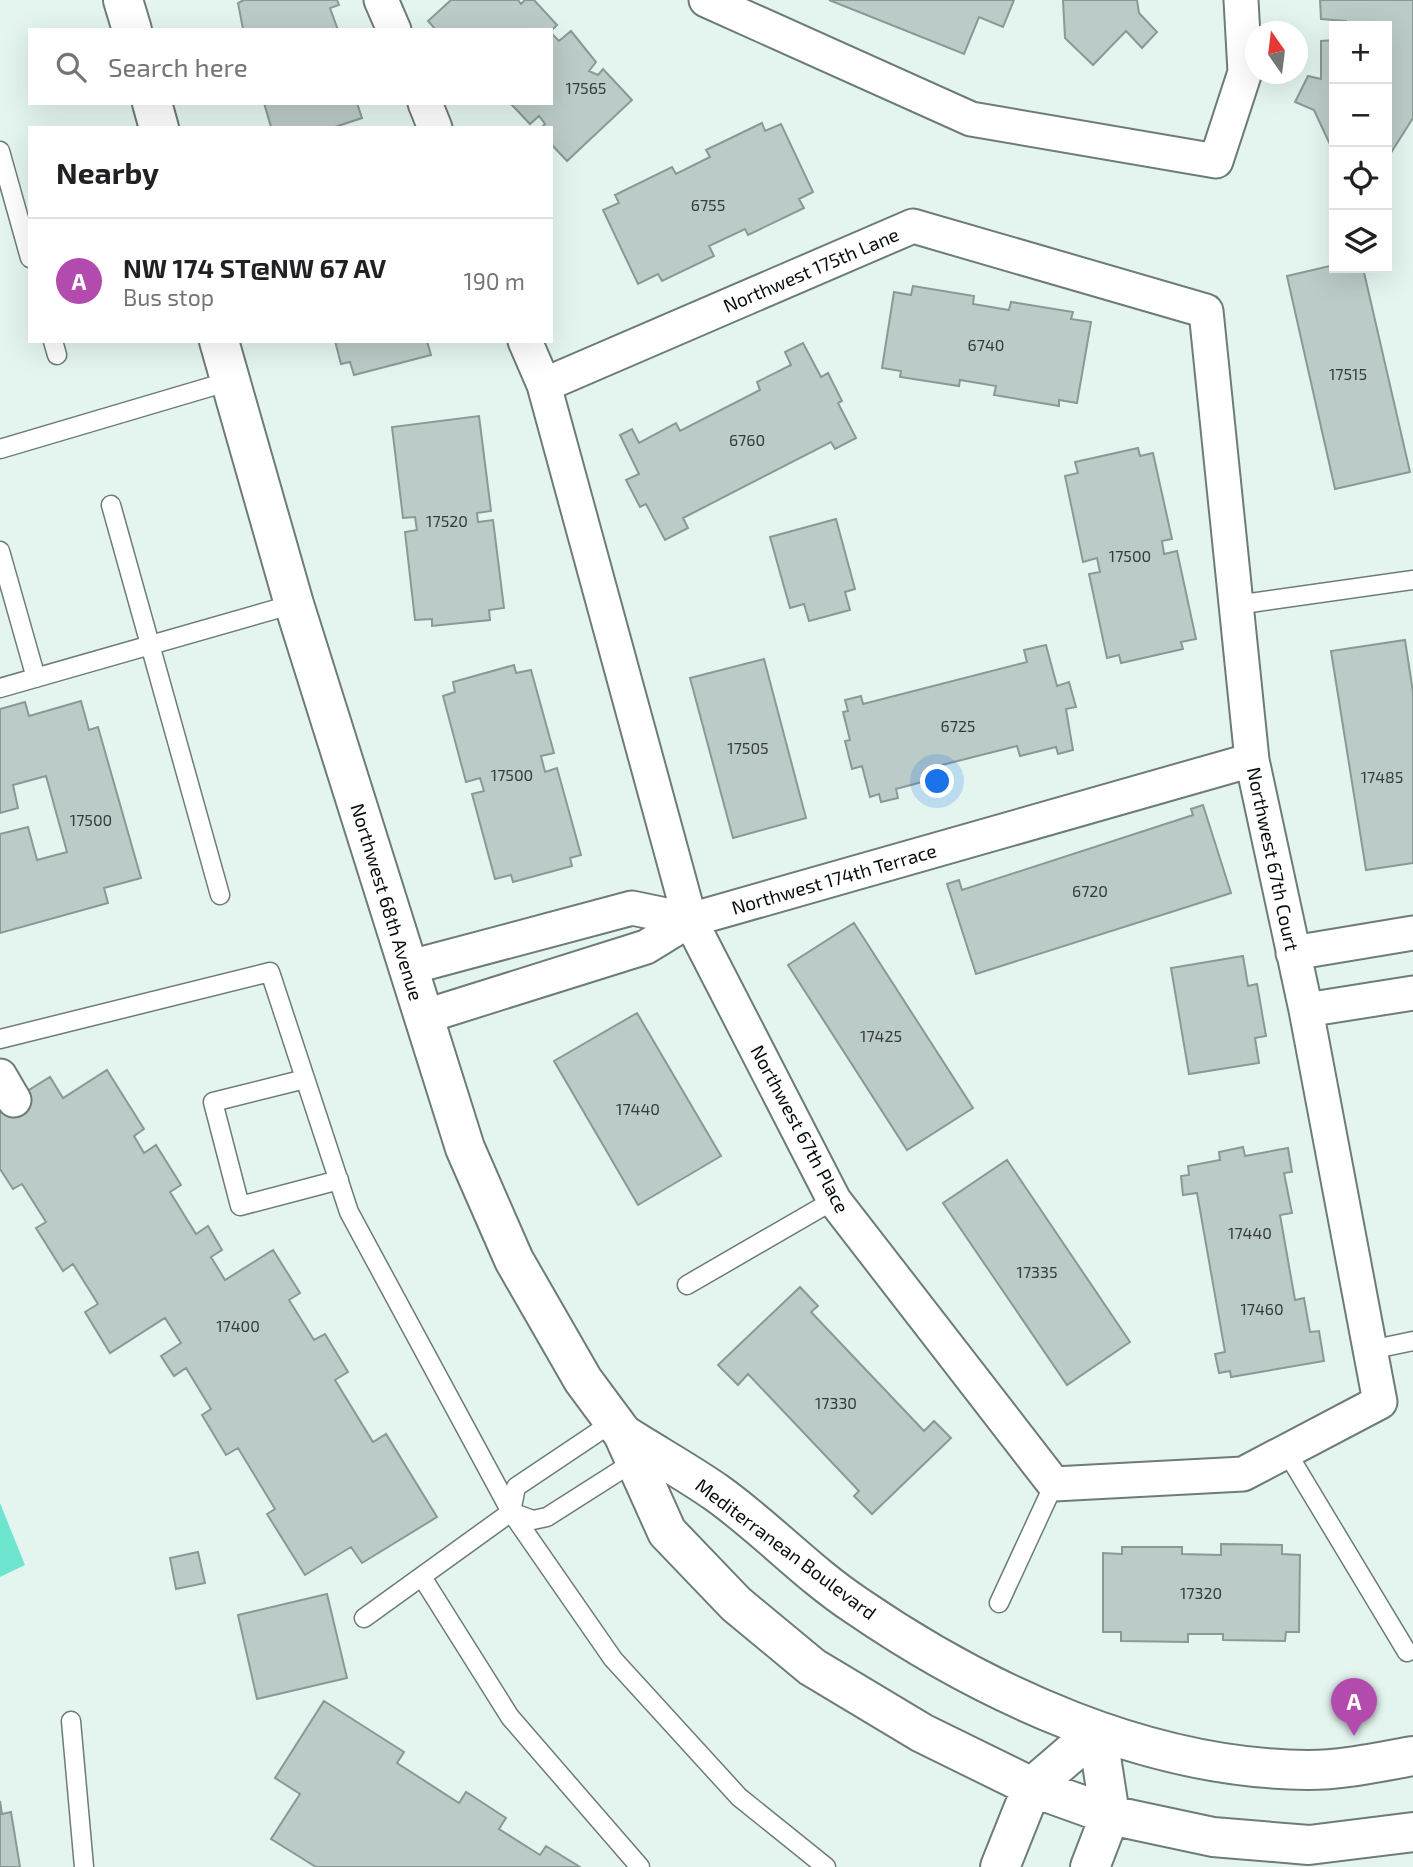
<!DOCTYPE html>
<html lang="en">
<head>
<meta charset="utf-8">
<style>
	:root { --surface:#fff; --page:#f2f2f2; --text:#202124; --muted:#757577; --line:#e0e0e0; --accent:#b34baf }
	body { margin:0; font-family:"Exo 2",sans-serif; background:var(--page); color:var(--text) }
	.controls { position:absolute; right:21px; top:21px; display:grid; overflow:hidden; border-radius:0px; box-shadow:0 7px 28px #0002 }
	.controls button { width:63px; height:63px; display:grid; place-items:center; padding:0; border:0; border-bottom:2px solid var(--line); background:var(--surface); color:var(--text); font:35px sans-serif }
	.compass { position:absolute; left:1245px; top:21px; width:63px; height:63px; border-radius:50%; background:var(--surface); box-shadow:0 7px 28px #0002; rotate:346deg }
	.you { position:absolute; left:938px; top:782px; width:24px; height:24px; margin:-18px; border:5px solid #fff; border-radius:50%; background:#1a73e8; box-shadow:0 0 0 10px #1a73e833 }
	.badge { display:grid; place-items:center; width:46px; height:46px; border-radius:50%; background:var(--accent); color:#fff; font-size:23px; font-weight:700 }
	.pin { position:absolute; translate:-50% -58px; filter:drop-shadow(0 2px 4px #0008) }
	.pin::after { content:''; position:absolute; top:37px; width:24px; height:21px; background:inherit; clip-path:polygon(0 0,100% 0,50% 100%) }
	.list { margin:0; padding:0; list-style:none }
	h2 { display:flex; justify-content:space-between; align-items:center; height:91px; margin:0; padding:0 28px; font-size:30px }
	h2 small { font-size:23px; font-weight:400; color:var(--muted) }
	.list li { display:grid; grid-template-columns:46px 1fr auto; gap:21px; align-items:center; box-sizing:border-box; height:126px; padding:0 28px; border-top:2px solid var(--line) }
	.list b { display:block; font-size:26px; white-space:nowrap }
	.list p { margin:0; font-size:23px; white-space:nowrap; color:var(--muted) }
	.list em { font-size:23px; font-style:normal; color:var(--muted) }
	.icon { flex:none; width:38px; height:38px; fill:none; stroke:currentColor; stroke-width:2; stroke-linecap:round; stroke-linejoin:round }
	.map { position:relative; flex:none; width:1413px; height:1867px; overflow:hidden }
	.search { position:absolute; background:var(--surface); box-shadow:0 7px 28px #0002; left:28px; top:28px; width:525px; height:77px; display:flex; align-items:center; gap:18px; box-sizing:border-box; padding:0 24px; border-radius:0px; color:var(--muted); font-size:26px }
	.panel { position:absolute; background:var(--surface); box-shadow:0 7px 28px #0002; left:28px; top:126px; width:525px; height:217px; border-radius:0px }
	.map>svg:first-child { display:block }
</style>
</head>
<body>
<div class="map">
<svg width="1413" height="1867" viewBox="0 0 1413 1867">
	<rect width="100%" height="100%" fill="#e4f5f0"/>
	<path fill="#6ee6cf" d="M0,1503l25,62 -25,12z"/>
	<path fill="#bbcbc7" stroke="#899995" stroke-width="2" d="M244,0h93l2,5 -9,3 8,22 -95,-1 -5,-26z
		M451,0h67l3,4 4,-4h9l23,25 -6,6 -115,-1 -8,-9z
		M829,0h185l-11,27 -24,-10 -15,37z
		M1063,0h74l2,13 18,19 -15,16 -16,-17 -33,34 -28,-27z
		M1320,0h93v118l-26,41v-133h-41v-5l-25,-2z
		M571,31l25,31 -7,9 9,4 5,-6 29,31 -65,61 -16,-17v-16h-10l4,-4 -6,-8 -9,8 -20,-21h41v-70l8,8z
		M1334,40v113l-20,-43 -19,-8 13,-26 13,3v-38z
		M264,103h93l5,15 -30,10 -61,-1z
		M762,123l3,8 16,-7 32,68 -14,7 5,9 -56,27 -3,-6 -36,17 5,10 -52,25 -4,-7 -20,10 -35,-74 16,-7 -4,-8 57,-28 4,7 34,-17 -4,-7z
		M1334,265l29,3 47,204 -75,17 -48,-213z
		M913,286l61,10 -1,8 36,6 2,-8 62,10 -2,7 20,3 -14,81 -18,-3v6l-65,-11 2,-9 -36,-6 -1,6 -59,-9 1,-6 -19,-3 12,-76 17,3z
		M335,341h92l4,14 -77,20 -4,-13 -9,2z
		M803,343l18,34 7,-4 14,28 -4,2 18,35 -21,11 -4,-7 -148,76 5,10 -23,12 -19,-36 -6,3 -14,-27 13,-6 -19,-39 12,-6 7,14 37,-20 4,8 80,-41 -3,-8 34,-17 -6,-13z
		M479,416l12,95 -14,2 1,9 15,-2 11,88 -15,2 1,10 -58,6v-7l-17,1 -10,-88 12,-2 -2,-13 -12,1 -11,-91z
		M1138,448l2,8 13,-3 19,86 -10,2 2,13 13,-3 19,88 -15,3 2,7 -62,14 -2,-8 -12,3 -18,-84 11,-2 -3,-14 -14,4 -18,-86 13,-3 -3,-11z
		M836,519l19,70 -10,3 5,18 -41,11 -5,-17 -14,4 -20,-71z
		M1405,640l8,52v171l-47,7 -35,-219z
		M1046,645l11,41 12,-4 7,25 -10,2 7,41 -15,4 -2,-7 -36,9 -3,-10 -87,22 3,11 -37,10 2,9 -17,4 -2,-8 -9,3 -8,-31 -10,3 -7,-28 5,-1 -7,-28 5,-1 -3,-11 16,-4 2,8 164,-42 -3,-12z
		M764,659l42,159 -73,20 -43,-160z
		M514,665l2,8 15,-3 23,83 -13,3 4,16 12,-4 24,87 -11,3 2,8 -59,16 -2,-7 -16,4 -23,-85 12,-3 -4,-13 -14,4 -23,-86 12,-4 -2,-10z
		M81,701l8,29 9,-3 43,151 -37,10 4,15 -108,30v-99l28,-7 9,33 30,-8 -21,-76 -33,9 5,23 -18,5v-104l25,-7 4,14z
		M1203,805l28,88 -255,81 -29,-90 12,-4 3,10 231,-75 -2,-6z
		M854,923l119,185 -66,42 -119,-185z
		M1243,956l5,30 9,-2 9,52 -11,2 4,25 -70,11 -18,-106z
		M637,1013l84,143 -83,49 -84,-144z
		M107,1070l37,59 -10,7 10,17 12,-8 25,40 -11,7 26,42 12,-8 14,24 -11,7 14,23 48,-30 27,43 -11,7 25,40 11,-6 23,38 -13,8 38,62 13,-8 51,83 -75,46 -11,-16 -46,28 -38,-61 8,-5 -37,-61 -12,7 -24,-40 9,-6 -25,-41 -12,8 -13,-20 20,-13 -16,-25 -55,35 -25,-41 13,-8 -25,-40 -10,7 -27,-43 10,-6 -24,-38 -9,5 -13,-20v-61l50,-31 13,21z
		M1243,1147l2,9 43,-8 4,24 -8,1 8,40 -12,2 15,85 9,-2 6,34 9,-1 5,30 -93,16 -1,-6 -11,2 -4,-19 10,-2 -28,-159 -14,2 -2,-19 8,-1 -1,-9 32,-6 -1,-8z
		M1007,1160l123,182 -63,43 -124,-182z
		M800,1287l18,19 -7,6 113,119 10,-10 17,17 -79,76 -18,-18 5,-5 -111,-117 -10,11 -20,-20z
		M1221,1544l61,1v9l18,1 -1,77h-13l-1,9 -62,-1v-6h-35v8l-67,-1v-9h-18v-79l19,1v-7h60v7l39,1z
		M198,1552l7,31 -29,6 -6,-31z
		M327,1594l20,84 -90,21 -19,-84z
		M324,1701l80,51 -7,11 62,40 7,-11 40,26 -7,11 41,26 6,-9 34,21h-264l-45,-28 29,-45 -25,-16z
		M0,1801l2,13 9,-2 9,55h-20z"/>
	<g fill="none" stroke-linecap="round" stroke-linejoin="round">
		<defs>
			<path id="lane" d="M0,151l30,107
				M53,341l4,14
				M0,449l230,-68
				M111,505l109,390
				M0,551l36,127
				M1236,605l177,-25
				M0,688l294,-84
				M0,1039l270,-67 79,240 162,300 102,147 126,138 87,70
				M305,1079l-92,23 27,104 99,-26
				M687,1285l147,-85
				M1370,1350l43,-9
				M1286,1451l121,201
				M511,1512l5,-25 97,-65
				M511,1512l22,8 14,-3 88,-56
				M422,1577l88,140 130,150
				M999,1603l55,-119
				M364,1618l147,-106
				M71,1721l13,146"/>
			<path id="street" d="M381,0l13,30
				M706,0l265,119 245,42 29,-89 -4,-72
				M425,103l10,25
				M525,341l19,44 146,535 144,280 220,284 189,-10 137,-72 -74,-392 -54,-250 -46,-449 -293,-85 -369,159
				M1293,953l120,-20
				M407,968l225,-60 58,12
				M1306,1010l107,-17
				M423,1017l223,-70 44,-27 562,-160
				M0,1076l14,24"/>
			<path id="secondary" d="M123,0l9,30
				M152,103l7,25
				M219,341l75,263 171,544 49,112 69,120 40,54 44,98 69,72 76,63 110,66 110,54 78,28 103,22 96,8 104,-13
				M623,1434c31,20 64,38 94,59 49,35 90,80 140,113 130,89 292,163 451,164 35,0 71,-8 105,-14
				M1000,1867l32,-80 65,-56
				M1090,1867l20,-52 -13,-84"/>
		</defs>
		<use href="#lane" stroke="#6d7c78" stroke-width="21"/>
		<use href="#street" stroke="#6d7c78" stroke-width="37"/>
		<use href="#secondary" stroke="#6d7c78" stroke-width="42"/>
		<use href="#lane" stroke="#fff" stroke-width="18"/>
		<use href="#street" stroke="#fff" stroke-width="33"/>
		<use href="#secondary" stroke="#fff" stroke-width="38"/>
	</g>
	<g text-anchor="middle" stroke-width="5" stroke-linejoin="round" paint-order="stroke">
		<g font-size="16" fill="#353c3b">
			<text x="586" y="94">17565</text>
			<text x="708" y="211">6755</text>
			<text x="986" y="351">6740</text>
			<text x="1348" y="380">17515</text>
			<text x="747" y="446">6760</text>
			<text x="447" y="527">17520</text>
			<text x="1130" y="562">17500</text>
			<text x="958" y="732">6725</text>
			<text x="748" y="754">17505</text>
			<text x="512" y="781">17500</text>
			<text x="1382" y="783">17485</text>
			<text x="91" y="826">17500</text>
			<text x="1090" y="897">6720</text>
			<text x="881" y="1042">17425</text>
			<text x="638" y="1115">17440</text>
			<text x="1250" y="1239">17440</text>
			<text x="1037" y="1278">17335</text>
			<text x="1262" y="1315">17460</text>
			<text x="238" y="1332">17400</text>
			<text x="836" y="1409">17330</text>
			<text x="1201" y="1599">17320</text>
		</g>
		<g font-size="19" fill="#080d0c" stroke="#fff">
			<text transform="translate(811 270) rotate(-23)" y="7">Northwest 175th Lane</text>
			<text transform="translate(1273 859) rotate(78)" y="7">Northwest 67th Court</text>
			<text transform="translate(834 879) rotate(-16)" y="7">Northwest 174th Terrace</text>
			<text transform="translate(387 902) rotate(73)" y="7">Northwest 68th Avenue</text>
			<text transform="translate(800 1129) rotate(62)" y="7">Northwest 67th Place</text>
			<text transform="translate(786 1549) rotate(37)" y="7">Mediterranean Boulevard</text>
		</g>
	</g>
</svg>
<div class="controls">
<button>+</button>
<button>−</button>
<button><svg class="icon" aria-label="locate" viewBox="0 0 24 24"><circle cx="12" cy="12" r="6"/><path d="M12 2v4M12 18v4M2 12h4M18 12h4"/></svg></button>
<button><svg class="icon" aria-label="layers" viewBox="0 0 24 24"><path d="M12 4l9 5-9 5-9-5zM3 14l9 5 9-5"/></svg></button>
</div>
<svg class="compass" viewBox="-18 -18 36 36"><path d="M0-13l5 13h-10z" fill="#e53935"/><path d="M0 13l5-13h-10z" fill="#757577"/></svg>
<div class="you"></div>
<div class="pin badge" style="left:1354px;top:1736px">A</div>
<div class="search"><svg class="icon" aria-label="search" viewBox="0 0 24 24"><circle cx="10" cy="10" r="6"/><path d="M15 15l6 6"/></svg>Search here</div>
<section class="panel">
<h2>Nearby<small></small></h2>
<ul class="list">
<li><span class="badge">A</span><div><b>NW 174 ST@NW 67 AV</b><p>Bus stop</p></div><em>190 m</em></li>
</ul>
</section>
</div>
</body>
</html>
